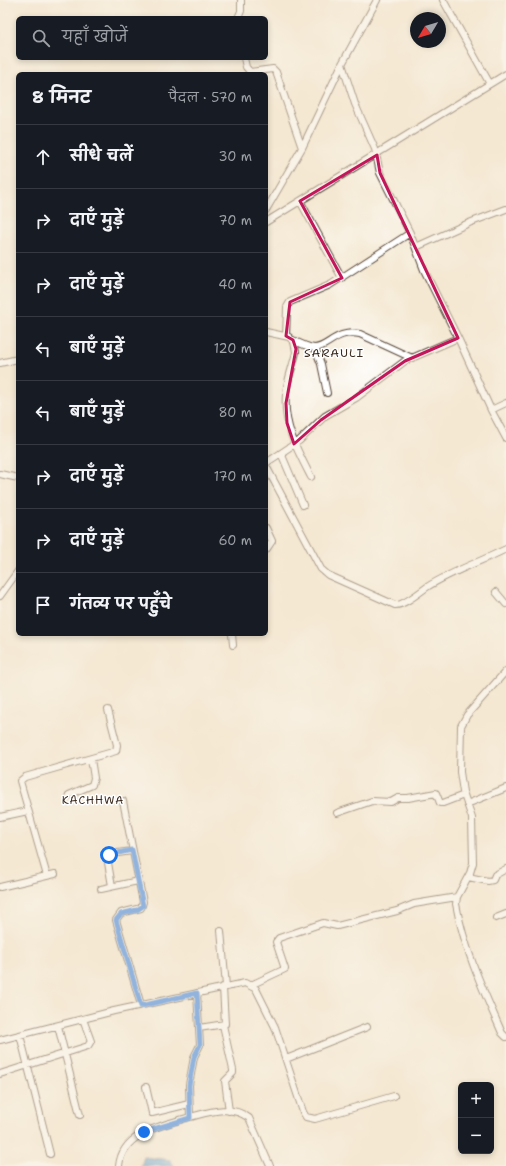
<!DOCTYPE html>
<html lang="hi">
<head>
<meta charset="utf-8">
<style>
	:root { --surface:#171b24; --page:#242831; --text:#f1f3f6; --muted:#9ea1a6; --line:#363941 }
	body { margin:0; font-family:"Shantell Sans","Playpen Sans Deva",sans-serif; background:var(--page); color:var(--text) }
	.controls { position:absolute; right:12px; bottom:12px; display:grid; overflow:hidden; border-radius:6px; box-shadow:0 2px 6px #0003 }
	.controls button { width:36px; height:36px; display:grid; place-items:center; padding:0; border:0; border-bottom:1px solid var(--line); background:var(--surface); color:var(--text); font:20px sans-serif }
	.compass { position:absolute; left:410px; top:12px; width:36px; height:36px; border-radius:50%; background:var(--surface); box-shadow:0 2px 6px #0003; rotate:232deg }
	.stop { position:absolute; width:12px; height:12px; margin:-9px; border:3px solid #1a73e8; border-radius:50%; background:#fff }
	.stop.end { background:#1a73e8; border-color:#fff; box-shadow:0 1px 4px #0008 }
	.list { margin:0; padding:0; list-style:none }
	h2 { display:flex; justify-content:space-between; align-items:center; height:52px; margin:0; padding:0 16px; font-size:17px }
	h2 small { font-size:13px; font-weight:400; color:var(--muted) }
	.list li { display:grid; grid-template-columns:26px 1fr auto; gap:12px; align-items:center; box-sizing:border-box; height:64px; padding:0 16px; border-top:1px solid var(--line) }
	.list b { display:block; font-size:15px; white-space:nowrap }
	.list em { font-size:13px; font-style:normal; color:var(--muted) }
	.icon { flex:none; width:22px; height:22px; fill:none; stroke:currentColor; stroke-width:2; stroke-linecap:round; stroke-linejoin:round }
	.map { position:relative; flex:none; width:506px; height:1166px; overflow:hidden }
	.search { position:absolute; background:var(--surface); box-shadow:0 2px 6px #0003; left:16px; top:16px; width:252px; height:44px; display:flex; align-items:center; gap:10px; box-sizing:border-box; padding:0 14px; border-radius:6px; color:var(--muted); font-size:15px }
	.panel { position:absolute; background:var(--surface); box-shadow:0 2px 6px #0003; left:16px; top:72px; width:252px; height:564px; border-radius:6px }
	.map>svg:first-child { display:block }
</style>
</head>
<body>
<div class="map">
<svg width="506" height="1166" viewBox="0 0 506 1166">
	<rect width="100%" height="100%" fill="#fff"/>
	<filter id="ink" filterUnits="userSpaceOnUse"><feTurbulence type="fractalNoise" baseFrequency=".025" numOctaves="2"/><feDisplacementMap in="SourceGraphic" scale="8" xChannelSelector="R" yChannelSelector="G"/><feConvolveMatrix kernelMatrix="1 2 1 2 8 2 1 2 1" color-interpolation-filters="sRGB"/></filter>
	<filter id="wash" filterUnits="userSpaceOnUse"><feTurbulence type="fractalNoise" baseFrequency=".012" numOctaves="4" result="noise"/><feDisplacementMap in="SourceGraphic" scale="16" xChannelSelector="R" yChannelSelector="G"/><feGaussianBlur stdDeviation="0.9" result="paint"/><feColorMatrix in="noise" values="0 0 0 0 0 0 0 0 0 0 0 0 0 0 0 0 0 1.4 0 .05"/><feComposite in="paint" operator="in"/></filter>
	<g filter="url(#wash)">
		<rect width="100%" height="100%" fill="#f4e8d2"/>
		<path fill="#68a7da" stroke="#52687c" d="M144,1157l26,3 4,6h-33z"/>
	</g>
	<g filter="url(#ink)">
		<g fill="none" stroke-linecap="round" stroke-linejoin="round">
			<defs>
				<path id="minor" d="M443,0l47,84
					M238,18l3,-7v-11
					M244,58l2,9 4,5 23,-3 3,3 26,76
					M342,64l13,40 20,45 5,24 30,60 14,37 34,68 33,72 15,28
					M300,201l42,77
					M266,210l36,-62 40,-84 35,-64
					M266,222l240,-148
					M416,247l53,-24 37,-14
					M266,332l23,5 5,5 2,10c-3,14 -9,28 -10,42 -3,31 11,56 25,83
					M286,336l1,-29 3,-5 40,-17 80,-52
					M293,340c6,3 14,7 21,8 14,0 22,-19 46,-14l52,24
					M315,348l6,16 6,29
					M0,363l18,-4
					M491,410l15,-7
					M281,453l22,52
					M266,463l33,-22 26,-25 31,-18 49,-37 53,-23
					M266,466l55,103 7,6 67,30c8,1 25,-13 32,-18 25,-16 53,-25 79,-38
					M0,474l18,4
					M266,528l6,13 -6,9
					M496,592l10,12
					M0,596l18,-25
					M232,634l1,11
					M506,671l-39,44 -6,11 -1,46 3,20 9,26 1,45 -3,10 -13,24 -1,7c8,45 28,88 46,129l4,4
					M69,795l23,-10 2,-7 -3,-19
					M123,801l20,101 -2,6 -20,5 -5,7 25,85
					M467,804l39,-16
					M337,813l35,-12 19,1 7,-4h10l28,-5 4,10h3l21,-8
					M0,817l28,-6
					M47,876l-27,-95 5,-4 91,-26 1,-6 -9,-35
					M468,877l20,4 5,-1 2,-5 11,-6
					M112,886l-5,-29 4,-3 21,-3
					M0,887l55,-13
					M101,889l37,-8
					M496,918l10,-4
					M221,931l5,55
					M251,985l34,-16 -9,-27 3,-4 44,-15 14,3 60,-15 17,-7 43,-7
					M223,1025l10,45v3l-8,8 4,30
					M58,1026l22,89
					M199,1028l26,-4 -2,-37
					M20,1035l30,119
					M0,1040l114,-29 131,-28 11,6 19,38 28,85 3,5 9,2 79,-23
					M286,1059l81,-32
					M0,1074l88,-28 3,-5 -8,-22
					M146,1087l6,26 37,-9
					M190,1117c19,-5 41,-13 59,1l21,48
					M119,1166c3,-34 45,-41 71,-49l-1,-32 5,-28 6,-12 -3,-52"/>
			</defs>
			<use href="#minor" stroke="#574639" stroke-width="8"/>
			<use href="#minor" stroke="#fff" stroke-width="6"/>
		</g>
	</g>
	<g fill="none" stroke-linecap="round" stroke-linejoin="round" filter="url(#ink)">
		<path stroke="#1a73e8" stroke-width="5" d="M109,855l23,-5 11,56 -6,4 -16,4 -5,6 25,86 56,-13 3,52 -6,12 -5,28 1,33 -46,14"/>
	</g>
	<path d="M0 0H506V1166H0ZM377,155l3,18 78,165 -53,23 -84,59 -27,24 -7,-21 -1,-20 10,-54 -3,-9 -7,-4 4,-34 52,-24 -42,-77z" fill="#f4e8d2" fill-opacity=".55" fill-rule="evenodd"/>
	<path fill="none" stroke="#c2185b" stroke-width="3" stroke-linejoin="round" d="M377,155l3,18 78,165 -53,23 -84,59 -27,24 -7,-21 -1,-20 10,-54 -3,-9 -7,-4 4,-34 52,-24 -42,-77z"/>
	<g text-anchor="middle" stroke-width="3" stroke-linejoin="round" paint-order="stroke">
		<g font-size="11" letter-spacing="1" fill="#3b2a1e" stroke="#fff">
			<text x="93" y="804">KACHHWA</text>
		</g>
		<g font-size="12" letter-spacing="1" fill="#3b2a1e" stroke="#fff">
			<text x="334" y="357">SARAULI</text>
		</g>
	</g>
</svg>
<div class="controls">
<button>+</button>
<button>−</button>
</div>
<svg class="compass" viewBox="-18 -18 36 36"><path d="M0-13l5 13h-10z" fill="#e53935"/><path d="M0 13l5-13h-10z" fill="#9ea1a6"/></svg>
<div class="stop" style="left:109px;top:855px"></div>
<div class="stop end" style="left:144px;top:1132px"></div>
<div class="search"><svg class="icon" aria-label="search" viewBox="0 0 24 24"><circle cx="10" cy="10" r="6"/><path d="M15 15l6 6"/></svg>यहाँ खोजें</div>
<section class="panel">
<h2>8 मिनट<small>पैदल · 570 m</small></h2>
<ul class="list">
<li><svg class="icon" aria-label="ahead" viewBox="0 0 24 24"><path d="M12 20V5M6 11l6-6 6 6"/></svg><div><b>सीधे चलें</b></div><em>30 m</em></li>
<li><svg class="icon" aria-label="right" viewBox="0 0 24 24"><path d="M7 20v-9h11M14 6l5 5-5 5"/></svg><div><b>दाएँ मुड़ें</b></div><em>70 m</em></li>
<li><svg class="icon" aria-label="right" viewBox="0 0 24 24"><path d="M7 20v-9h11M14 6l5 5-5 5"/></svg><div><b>दाएँ मुड़ें</b></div><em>40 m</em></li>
<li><svg class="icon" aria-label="left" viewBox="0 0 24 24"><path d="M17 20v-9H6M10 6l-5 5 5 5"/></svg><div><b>बाएँ मुड़ें</b></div><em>120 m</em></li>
<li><svg class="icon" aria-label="left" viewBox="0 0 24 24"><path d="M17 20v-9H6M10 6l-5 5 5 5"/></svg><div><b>बाएँ मुड़ें</b></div><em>80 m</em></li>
<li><svg class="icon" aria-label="right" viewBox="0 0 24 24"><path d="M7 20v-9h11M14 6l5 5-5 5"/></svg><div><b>दाएँ मुड़ें</b></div><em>170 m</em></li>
<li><svg class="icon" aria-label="right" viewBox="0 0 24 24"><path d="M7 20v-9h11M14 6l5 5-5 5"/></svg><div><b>दाएँ मुड़ें</b></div><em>60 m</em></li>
<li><svg class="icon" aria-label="arrive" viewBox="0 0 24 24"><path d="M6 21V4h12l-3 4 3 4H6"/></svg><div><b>गंतव्य पर पहुँचे</b></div></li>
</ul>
</section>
</div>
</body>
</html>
